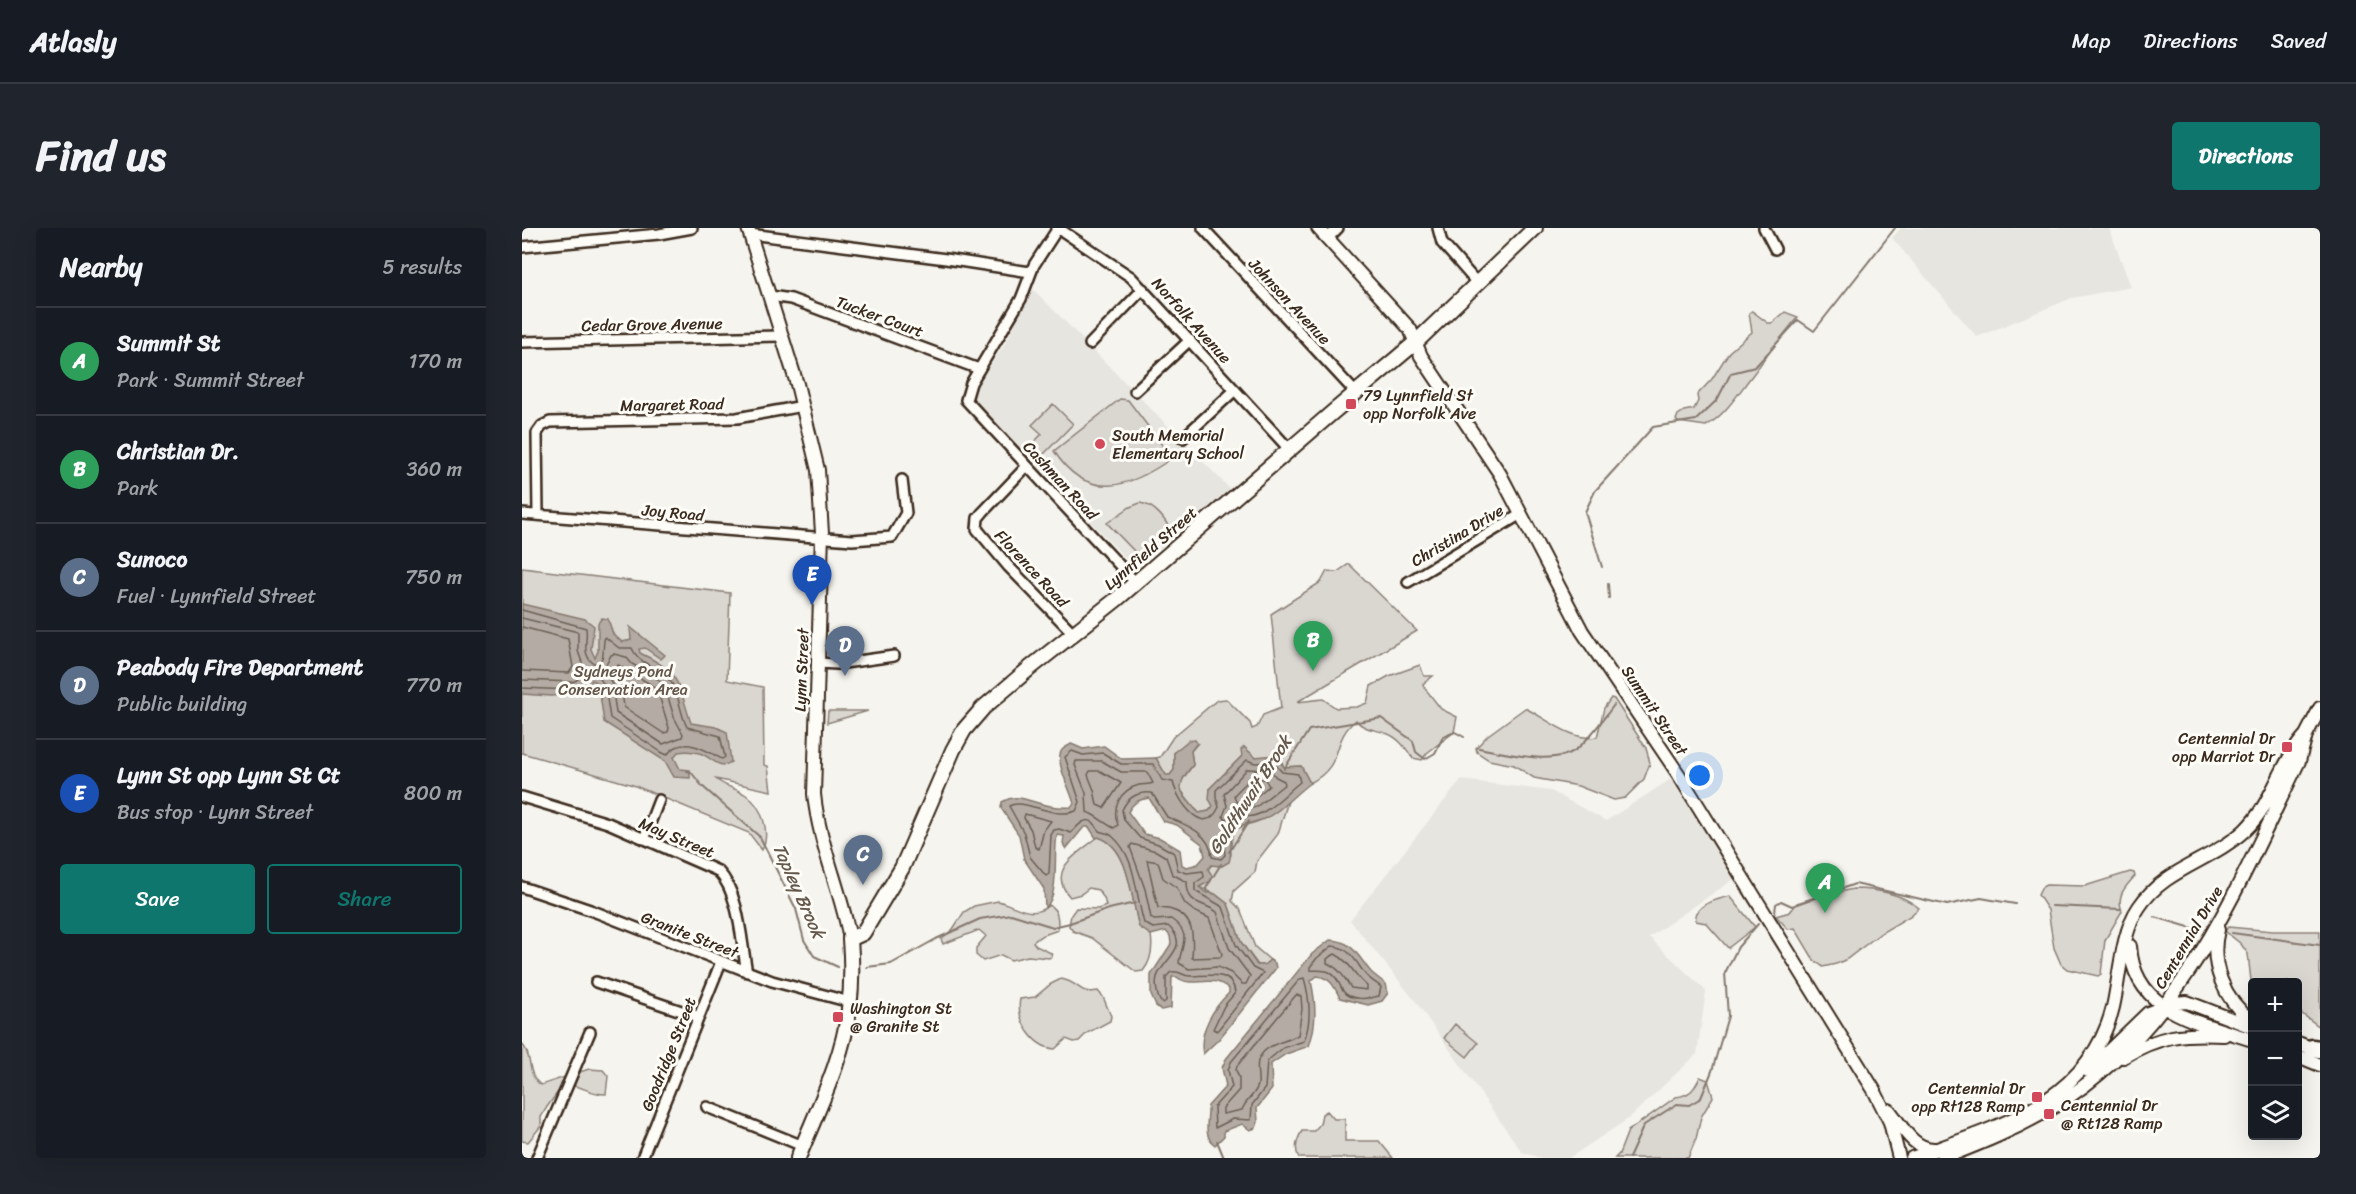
<!DOCTYPE html>
<html lang="en">
<head>
<meta charset="utf-8">
<style>
	:root { --surface:#171b24; --page:#20242c; --text:#f1f3f6; --muted:#9ea1a6; --line:#363941; --accent:#0f766e }
	body { margin:0; font-family:Sriracha,sans-serif; background:var(--page); color:var(--text) }
	.controls { position:absolute; right:18px; bottom:18px; display:grid; overflow:hidden; border-radius:6px; box-shadow:0 6px 24px #0002 }
	.controls button { width:54px; height:54px; display:grid; place-items:center; padding:0; border:0; border-bottom:2px solid var(--line); background:var(--surface); color:var(--text); font:30px sans-serif }
	.you { position:absolute; left:1178px; top:548px; width:21px; height:21px; margin:-15px; border:4px solid #fff; border-radius:50%; background:#1a73e8; box-shadow:0 0 0 9px #1a73e833 }
	.badge { display:grid; place-items:center; width:39px; height:39px; border-radius:50%; background:var(--accent); color:#fff; font-size:20px; font-weight:700 }
	.pin { position:absolute; translate:-50% -50px; filter:drop-shadow(0 2px 3px #0008) }
	.pin::after { content:''; position:absolute; top:32px; width:21px; height:18px; background:inherit; clip-path:polygon(0 0,100% 0,50% 100%) }
	.list { margin:0; padding:0; list-style:none }
	h2 { display:flex; justify-content:space-between; align-items:center; height:78px; margin:0; padding:0 24px; font-size:26px }
	h2 small { font-size:20px; font-weight:400; color:var(--muted) }
	.list li { display:grid; grid-template-columns:39px 1fr auto; gap:18px; align-items:center; box-sizing:border-box; height:108px; padding:0 24px; border-top:2px solid var(--line) }
	.list b { display:block; font-size:22px; white-space:nowrap }
	.list p { margin:0; font-size:20px; white-space:nowrap; color:var(--muted) }
	.list em { font-size:20px; font-style:normal; color:var(--muted) }
	.actions { display:flex; gap:12px; padding:18px 24px }
	.actions a { flex:1; padding:14px 0; border:2px solid var(--accent); border-radius:6px; text-align:center; font-size:21px; color:var(--accent) }
	.actions .main { background:var(--accent); color:#fff }
	.icon { flex:none; width:33px; height:33px; fill:none; stroke:currentColor; stroke-width:2; stroke-linecap:round; stroke-linejoin:round }
	.map { position:relative; flex:none; width:1798px; height:930px; overflow:hidden; border-radius:6px }
	header { display:flex; align-items:center; gap:36px; box-sizing:border-box; height:84px; padding:0 30px; background:var(--surface); border-bottom:2px solid var(--line) }
	header strong { font-size:28px }
	nav { display:flex; gap:33px; margin-inline-start:auto; font-size:21px }
	.intro { display:flex; align-items:center; justify-content:space-between; box-sizing:border-box; height:144px; padding:0 36px }
	h1 { margin:0; font-size:42px }
	.button { padding:15px 27px; border-radius:6px; background:var(--accent); color:#fff; font-size:21px; font-weight:700 }
	main { display:flex; gap:36px; padding:0 36px }
	aside { flex:1; background:var(--surface); border-radius:6px; box-shadow:0 6px 24px #0002 }
	.map>svg:first-child { display:block }
</style>
</head>
<body>
<header>
<strong>Atlasly</strong>
<nav><a>Map</a><a>Directions</a><a>Saved</a></nav>
</header>
<div class="intro"><h1>Find us</h1><a class="button">Directions</a></div>
<main>
<aside>
<h2>Nearby<small>5 results</small></h2>
<ul class="list">
<li><span class="badge" style="background:#2e9e5b">A</span><div><b>Summit St</b><p>Park · Summit Street</p></div><em>170 m</em></li>
<li><span class="badge" style="background:#2e9e5b">B</span><div><b>Christian Dr.</b><p>Park</p></div><em>360 m</em></li>
<li><span class="badge" style="background:#5c6f8a">C</span><div><b>Sunoco</b><p>Fuel · Lynnfield Street</p></div><em>750 m</em></li>
<li><span class="badge" style="background:#5c6f8a">D</span><div><b>Peabody Fire Department</b><p>Public building</p></div><em>770 m</em></li>
<li><span class="badge" style="background:#1a4fb4">E</span><div><b>Lynn St opp Lynn St Ct</b><p>Bus stop · Lynn Street</p></div><em>800 m</em></li>
</ul>
<div class="actions"><a class="main">Save</a><a>Share</a></div>
</aside>
<div class="map">
<svg width="1798" height="930" viewBox="0 0 1798 930">
	<rect width="100%" height="100%" fill="#f5f4ee"/>
	<filter id="ink" filterUnits="userSpaceOnUse"><feTurbulence type="fractalNoise" baseFrequency=".0167" numOctaves="2"/><feDisplacementMap in="SourceGraphic" scale="12" xChannelSelector="R" yChannelSelector="G"/><feConvolveMatrix kernelMatrix="1 2 1 2 8 2 1 2 1" color-interpolation-filters="sRGB"/></filter>
	<g filter="url(#ink)">
		<path fill="#e7e5df" d="M1379,0h208l22,59 -59,11 -95,39 -85,-99z
			M512,62l196,199 -94,80 -164,-170v-6l34,-51 23,-49z
			M1152,549l63,100 -88,60 57,54 -9,63 -69,65 -59,39h-29l-18,-6 -106,-150 -66,-82 111,-140 90,11 55,30z"/>
		<path fill="#dad6d0" stroke="#8a8077" stroke-width="1.5" d="M1230,83l16,12h4l13,-11 13,5c-17,20 -32,40 -47,60 -14,18 -25,37 -45,49l-28,-4 -2,-2 2,-5 6,-4 10,-2 4,-8 -1,-6 15,-16 17,-27 23,-20 -3,-19z
			M598,171l8,1 44,58c-42,30 -85,45 -118,-7z
			M531,176l20,20 -30,31 -11,-11 10,-10 -10,-9z
			M618,275c15,2 26,17 32,30l-30,22 -5,-1 -30,-31 23,-16z
			M827,336l68,67 -120,71 26,-3 13,9 21,-1 10,-4 4,-17 18,-10 31,-11 4,11h9l-10,8 1,3 17,22 16,8 -3,15 -27,21 -5,7 -9,-2c-7,-9 -14,-20 -25,-24 -12,-5 -25,-4 -32,-14 -26,21 -10,44 -46,63l-9,-17 -17,1 -3,-7 -26,-3 -11,-10 -2,9 -32,32 3,18 -4,5 -10,2 -19,-24v-6l13,-18 -2,-14 6,-7 -23,8v18l-4,5 -4,1 -10,-18 4,-1 13,-20 44,-37 9,-1 24,24 2,6 5,-2 6,-12 18,-7 -10,-94 50,-32 6,-11 10,1z
			M0,340l208,25 -3,87 36,7 1,78 4,1 3,25 -55,-12c9,8 20,9 30,16 16,11 25,37 16,55l-13,-17 -116,-48 -111,-32z
			M1089,470l3,1 32,49 4,15 -6,16 -19,19 -11,2 -36,-14 -44,-8 -20,-13 -25,-5 -12,-8 -1,-4 12,-13 37,-27c21,10 48,34 72,29l7,-29z
			M306,483h40l-41,12z
			M767,570l-11,36 -21,27 -2,11 -21,19 -2,10 8,8 15,38 15,13 -6,5h-6l-17,-23 -13,-38 -13,-10 -16,-7 12,-7 1,-4 -4,-7 4,-4 10,1 9,-11c-5,-33 13,-26 32,-36 10,-5 18,-13 26,-21z
			M576,609c32,9 33,63 41,89l12,9c2,13 1,25 -8,36l-7,1 -44,-34 -19,-7 -4,-5 2,-11 5,-7 22,1 8,-3 -2,-8 -6,-8 -9,-2 -8,6 -11,3c-25,-28 9,-44 28,-60z
			M1608,644l4,1 1,3c-10,11 -19,20 -13,35l-17,29 -4,34 -3,2 -31,-7 -6,-5 -7,-16 -6,-38 -10,-15 4,-8 4,-2 39,1z
			M1331,661c23,0 48,4 66,19l-9,8 -29,17 -34,26 -11,5 -13,3 -9,-7 -19,-32 -7,1 -12,-13 14,-4 7,-9 19,-6z
			M1208,668l25,31 -27,21 -22,-25 -10,-2c-3,-17 21,-21 34,-25z
			M476,673c19,5 34,19 51,4 10,6 9,15 9,25l-17,6 -8,6 3,4 15,7 1,3 -3,2 -21,-2 -17,4 -10,-5 -18,6 -7,-6v-7l10,-12 -7,-6 -36,14 -2,-5 12,-10 11,-17 10,-6z
			M1706,699l45,4h47v96l-22,-16v-29h-46v8l-4,-36 -7,-10 -16,-13z
			M539,751c19,3 17,16 37,12l5,6 8,19 -1,5 -23,12 -8,8 -5,1 -8,-3 -11,10c-23,-2 -39,-30 -35,-50l15,-2 16,-13z
			M933,796l23,19 -11,14 -23,-19z
			M0,816c11,11 4,31 19,41l48,-16 14,1 5,6 -2,18c-15,1 -28,-11 -43,-9l-16,22 -6,10v9l-13,16 -6,-1z
			M1178,849l8,3 5,17 -12,20 -5,22 -8,19h-73l4,-4 9,-23 48,-34c15,-2 18,-8 24,-20z
			M805,883l7,8h11v22h34l14,17h-94c-5,-9 -2,-19 3,-27h12l6,-7 2,-10z"/>
		<path fill="#b4aca4" stroke="#84786e" stroke-width="1.5" fill-rule="evenodd" d="M0,376l63,15 9,7 -3,23 4,9 3,-7v-28l4,-5 6,1 5,15 9,8 9,-2 -1,-13 35,28 -4,4 -16,-11 -6,1 1,4c41,19 38,31 51,70l25,4 11,5 4,30c-12,9 -20,-6 -32,-9 -7,-2 -14,-2 -21,-1l-4,5 6,12 10,1v8l-16,-1 -9,-16 -61,-39 -5,-34 -3,-6 -4,-2 -9,13 -32,3 -29,-2z
			M667,512h6l2,3 -6,8 2,14c-20,22 -13,28 6,48l10,-2 4,-5 -4,-7 1,-11 32,-32 -1,-6 3,-3 11,10 20,-2 9,12 17,-1 9,17c-16,11 -31,31 -49,37 -10,4 -19,2 -26,11 -7,10 -2,20 -6,31l-7,4 -11,-1 -3,4 4,7 -1,5 -12,6 6,5 10,2 13,10 13,38 16,23h7l6,-5 5,3 1,5 -57,71 -16,15c-5,-22 11,-47 26,-61v-4c-18,-17 -36,1 -52,-12h-5l-1,31 -10,2 -5,-4 -5,-11v-20l20,-31 -1,-8 -4,-5 -15,4 -12,-8c-8,-27 -9,-81 -41,-90l-2,1 -7,-11h-5l-18,22 -3,-5 1,-8 -7,-1c-4,19 3,60 -12,73l-1,-19 -20,-30 -5,-24 -18,-27 1,-6c14,-8 21,-3 36,1 10,3 23,5 33,4l3,-3c-2,-12 -22,-46 -11,-55 2,-2 6,-3 8,-5l12,5 21,-3 18,13 34,-1 10,17h4l4,-5v-18zM627,570l14,23 14,4 25,19 3,12 -7,8 -11,3 -5,-2 -2,-15 -20,-12 -16,-4 -16,-22c4,-9 11,-13 21,-14z
			M808,712c23,0 28,17 41,32 4,4 10,8 15,12l2,9 -6,8 -14,4 -28,-7c-6,-12 -9,-20 -23,-22l-6,5c5,23 6,42 -2,65l-23,8 -15,10 1,25 -15,19 1,14 -2,6 -6,2 -8,-6 -18,7v5l-9,9c-13,-9 -6,-25 -7,-39l18,-20 -4,-18 4,-9 86,-105z"/>
		<g fill="none" stroke-linecap="round" stroke-linejoin="round">
			<path stroke="#6b5e54" stroke-width="1.5" d="M0,382l64,18c2,12 -5,26 7,35 15,0 8,-17 12,-26l14,11h13c6,16 28,20 39,34 8,11 9,32 16,45l33,9 5,21 -3,2c-17,-10 -40,-24 -55,-4l-6,-3 -51,-34 -5,-32 -7,-10 -9,-1 -9,12 -8,3 -50,-2
				M0,390l56,14v19l6,17 -7,12 -5,2 -50,-2
				M0,399l46,12 5,28 -4,6 -47,-2
				M92,426l12,3 6,7 24,13 9,10 9,30 9,17 -1,3 -19,7 -47,-31 -4,-29 -8,-15 7,-14z
				M96,437l32,19 8,8 11,36 -1,4 -5,1 -39,-26 -3,-25 -5,-13z
				M550,523l11,4 20,-2 18,11h32l9,16 11,2c4,18 31,58 46,25l-3,-10v-7l31,-30 8,3 18,-1 9,10 16,2 2,8c-13,10 -26,26 -41,32 -6,3 -12,2 -18,5 -15,7 -18,22 -16,36l-4,4 -9,-2c-2,-24 -25,-32 -45,-40l-15,-24c-14,-2 -25,5 -30,17l2,10 16,18 18,6 16,9 4,17 9,3 16,-2 1,6 -9,6v8l28,16 13,38 17,23 10,5 -46,58 -4,-2 11,-23 11,-13c-2,-24 -29,-17 -45,-17 -8,0 -10,-6 -19,-4l-5,5v24l-3,2 -3,-2c-3,-6 -5,-16 -3,-24 6,-18 35,-30 11,-51l-15,2 -9,-5c-9,-29 -7,-66 -32,-87 -4,-4 -9,-3 -13,-5 -1,-1 -4,-7 -5,-8 -9,-8 -18,5 -23,10l-12,-4 -5,1 -3,5 -2,39 -3,2 -16,-19 -6,-24 -15,-27c14,-9 45,14 67,5l4,-9 -15,-45z
				M554,533h26l19,11h26l6,11c-4,2 -9,1 -14,2 -19,5 -28,23 -21,40l-4,3c-10,-5 -17,-12 -27,-16l-1,-19 -11,-28z
				M725,541l23,1 6,7 8,4 1,3 -29,23 -18,5 -13,7 -2,-3 4,-10 -3,-12z
				M568,543h10l21,12 -17,25 -7,-3 -3,-15 -6,-15z
				M728,551h15l4,7 -16,13 -17,3 -2,-7z
				M503,586l26,7 -7,9 -5,19 -4,-2 -4,-17 -7,-12z
				M610,616l24,7 10,6 6,17 15,8c0,24 15,19 30,30l12,36 21,28 -4,8h-4l-11,-11 -13,-6 -29,2 -10,-6c2,-18 14,-29 -8,-44l-17,1 -3,-2 -6,-29 -15,-42z
				M625,632l11,2 5,16 14,10 8,16 9,7 15,7 13,36 -1,3 -29,1c1,-18 4,-41 -20,-48 -5,-2 -10,-1 -14,-2z
				M810,718c18,1 24,16 33,28 4,5 11,9 16,13l-2,9c-10,3 -30,5 -36,-5 -4,-7 -6,-15 -14,-19 -6,-3 -14,-1 -19,-2v-3l7,-9z
				M813,726c16,8 19,22 32,32v4l-16,-2c-7,-11 -12,-20 -24,-25v-4z
				M782,750c6,21 8,42 0,63l-21,7 -16,13 -2,27 -13,17 -1,15 -18,-1 -18,9 -1,-21 18,-20 -4,-17 3,-8 69,-83z
				M774,767l5,1 1,13 -4,26c-13,8 -34,8 -40,26 -2,8 1,16 0,24 -2,9 -13,16 -16,25l-19,4v-6l16,-18v-12l-3,-8 1,-4z"/>
			<path stroke="#84786e" stroke-width="2" d="M1080,339l-17,-55 10,-21 58,-64 43,-7 21,-20 14,-27 24,-6 43,-47 16,11 81,-103
				M1086,356l1,14
				M957,520c25,5 78,19 99,0 14,-12 25,-29 36,-43
				M762,541l25,-39 72,-12 32,23 3,11 9,7 10,-6 8,-16 12,-5 9,5
				M165,543l4,1 11,14 58,51 36,72 8,31 10,16 24,11
				M707,624l20,-31
				M685,665l-1,-5 15,-24
				M1530,678l69,3
				M1253,684l1,-8 5,-3 11,5 63,-22 92,21 34,-7 34,6
				M1633,689l44,13
				M1710,705l88,12
				M345,739l24,-3 45,-25 44,-20 31,-5 42,13 17,-4 39,-14 26,-6
				M695,913l7,17
				M1107,930l15,-33 33,-21 12,1 12,-7 11,-27 16,-55 -3,-43 13,-26 20,-23"/>
			<defs>
				<path id="street" d="M536,0l-24,37 -13,34 -50,84 -5,17 170,183
					M536,0l73,49 158,172
					M681,0l153,165
					M916,0l4,15 36,41
					M1242,0l11,21
					M228,6l196,25 84,13
					M806,10l10,-10
					M0,19l137,-13 33,-6
					M248,68l21,3 188,70
					M0,114l260,-6
					M568,116l53,-55
					M613,163l55,-51
					M661,210l52,-48
					M505,238l-44,46 -5,6 -1,11 31,37 66,68
					M0,286l330,26 40,-3 14,-24 -4,-33
					M16,287l-1,-82 5,-7 8,-4 187,-4 66,-12
					M886,354l113,-68
					M296,435l19,1 57,-8
					M0,569l86,26 110,48c22,22 23,71 29,101
					M122,611l15,-39
					M0,659l71,24 179,70 78,21
					M74,754l103,35
					M185,879l96,39
					M15,930l53,-126
					M120,930l79,-196"/>
				<path id="secondary" d="M226,0l49,156 21,86 4,63 -8,261c5,50 27,96 36,145
					M796,0l92,101 11,27 79,118 82,157 97,144 195,315 16,32 9,36
					M1696,702c-9,34 6,70 34,91
					M1608,718c4,67 70,76 122,94
					M1776,815l21,8
					M1776,828l22,9
					M1601,829c37,-22 60,-24 101,-22
					M1566,843l60,-58 26,-10 13,-1 65,25
					M1367,882c13,16 24,40 46,39
					M1390,930c82,-30 177,-54 201,-151 7,-30 8,-74 26,-100 26,-39 73,-46 106,-77 28,-27 35,-67 61,-95
					M1421,930c39,-15 76,-30 112,-52 128,-80 180,-215 244,-345l7,-26 14,-27"/>
				<path id="primary" d="M276,930c19,-48 45,-98 51,-149 3,-24 3,-46 1,-70l13,-6 39,-65 51,-118 11,-20 19,-22 47,-40 87,-69 216,-187 82,-69 120,-115"/>
				<path id="highway" d="M1790,820l8,1"/>
			</defs>
			<use href="#street" stroke="#3b2a1e" stroke-width="14"/>
			<use href="#secondary" stroke="#3b2a1e" stroke-width="16"/>
			<use href="#primary" stroke="#3b2a1e" stroke-width="18"/>
			<use href="#highway" stroke="#3b2a1e" stroke-width="21"/>
			<use href="#street" stroke="#fdfcf7" stroke-width="9"/>
			<use href="#secondary" stroke="#fdfcf7" stroke-width="12"/>
			<use href="#primary" stroke="#fdfcf7" stroke-width="14"/>
			<use href="#highway" stroke="#fdfcf7" stroke-width="16"/>
		</g>
	</g>
	<g fill="#d1495b" stroke="#fdfcf7" stroke-width="2">
		<rect x="823" y="170" width="12" height="12" rx="3"/>
		<circle cx="578" cy="216" r="6"/>
		<rect x="1759" y="513" width="12" height="12" rx="3"/>
		<rect x="310" y="783" width="12" height="12" rx="3"/>
		<rect x="1509" y="863" width="12" height="12" rx="3"/>
		<rect x="1521" y="880" width="12" height="12" rx="3"/>
	</g>
	<g text-anchor="middle" stroke-width="6" stroke-linejoin="round" paint-order="stroke">
		<g font-size="16" fill="#3b2a1e" stroke="#fdfcf7">
			<text transform="translate(768 73) rotate(47)" y="6">Johnson Avenue</text>
			<text transform="translate(358 88) rotate(20)" y="6">Tucker Court</text>
			<text transform="translate(670 92) rotate(48)" y="6">Norfolk Avenue</text>
			<text transform="translate(130 96) rotate(-1)" y="6">Cedar Grove Avenue</text>
			<text transform="translate(150 176) rotate(-1)" y="6">Margaret Road</text>
			<text transform="translate(539 252) rotate(47)" y="6">Cashman Road</text>
			<text transform="translate(151 284) rotate(5)" y="6">Joy Road</text>
			<text transform="translate(935 307) rotate(-31)" y="6">Christina Drive</text>
			<text transform="translate(628 320) rotate(-41)" y="6">Lynnfield Street</text>
			<text transform="translate(510 340) rotate(47)" y="6">Florence Road</text>
			<text transform="translate(279 442) rotate(-88)" y="6">Lynn Street</text>
			<text transform="translate(1133 482) rotate(56)" y="6">Summit Street</text>
			<text transform="translate(155 609) rotate(23)" y="6">May Street</text>
			<text transform="translate(168 706) rotate(21)" y="6">Granite Street</text>
			<text transform="translate(1666 709) rotate(-59)" y="6">Centennial Drive</text>
			<text transform="translate(146 826) rotate(-68)" y="6">Goodridge Street</text>
		</g>
		<g font-size="16" fill="#3b2a1e" stroke="#fdfcf7" text-anchor="start">
			<text x="841" y="173">79 Lynnfield St<tspan x="841" dy="18">opp Norfolk Ave</tspan></text>
			<text x="590" y="213">South Memorial<tspan x="590" dy="18">Elementary School</tspan></text>
			<text x="1753" y="516" text-anchor="end">Centennial Dr<tspan x="1753" dy="18">opp Marriot Dr</tspan></text>
			<text x="328" y="786">Washington St<tspan x="328" dy="18">@ Granite St</tspan></text>
			<text x="1503" y="866" text-anchor="end">Centennial Dr<tspan x="1503" dy="18">opp Rt128 Ramp</tspan></text>
			<text x="1539" y="883">Centennial Dr<tspan x="1539" dy="18">@ Rt128 Ramp</tspan></text>
		</g>
		<g font-size="16" fill="#63554a" stroke="#fdfcf7">
			<text x="101" y="449">Sydneys Pond<tspan x="101" dy="18">Conservation Area</tspan></text>
		</g>
		<g font-size="18" font-style="italic" fill="#65584d" stroke="#fdfcf7">
			<text transform="translate(728 567) rotate(-57)" y="6">Goldthwait Brook</text>
			<text transform="translate(277 663) rotate(66)" y="6">Tapley Brook</text>
		</g>
	</g>
</svg>
<div class="controls">
<button>+</button>
<button>−</button>
<button><svg class="icon" aria-label="layers" viewBox="0 0 24 24"><path d="M12 4l9 5-9 5-9-5zM3 14l9 5 9-5"/></svg></button>
</div>
<div class="you"></div>
<div class="pin badge" style="left:1303px;top:685px;background:#2e9e5b">A</div>
<div class="pin badge" style="left:791px;top:443px;background:#2e9e5b">B</div>
<div class="pin badge" style="left:341px;top:657px;background:#5c6f8a">C</div>
<div class="pin badge" style="left:323px;top:448px;background:#5c6f8a">D</div>
<div class="pin badge" style="left:290px;top:377px;background:#1a4fb4">E</div>
</div>
</main>
</body>
</html>
